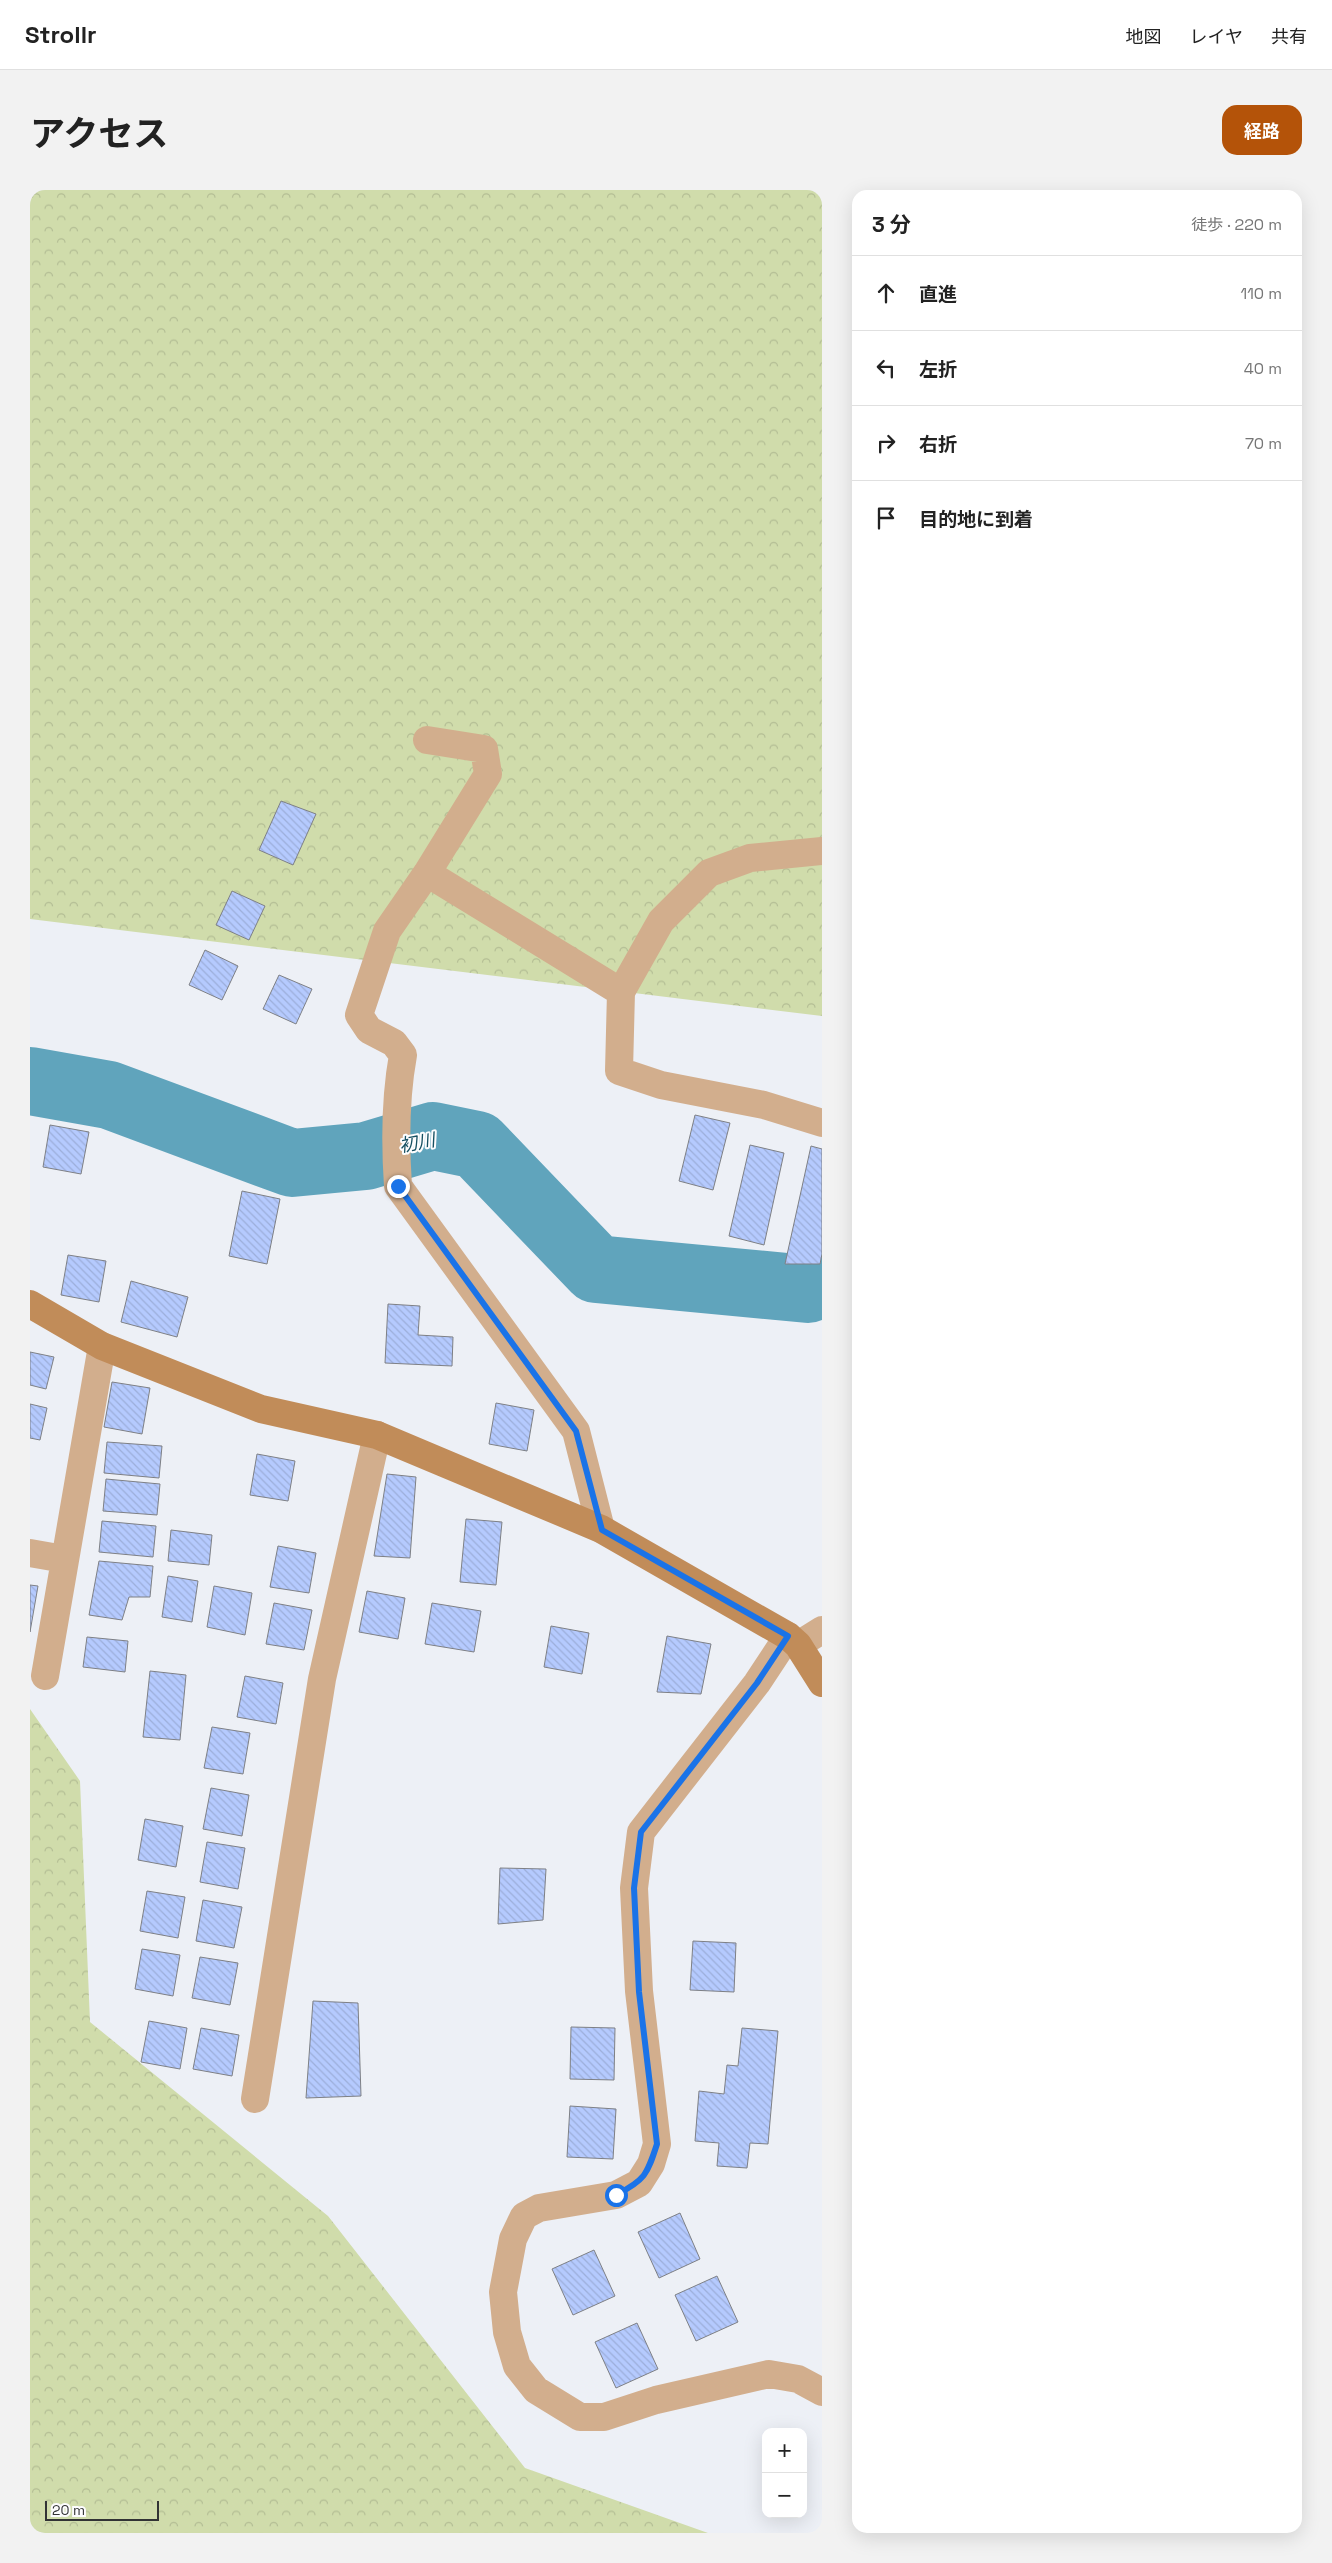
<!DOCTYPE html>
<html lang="ja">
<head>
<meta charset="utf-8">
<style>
	:root { --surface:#fff; --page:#f2f2f2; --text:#222; --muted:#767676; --line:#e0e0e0; --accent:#b45309 }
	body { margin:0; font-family:"Space Grotesk","Noto Sans JP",sans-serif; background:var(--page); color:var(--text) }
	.controls { position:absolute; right:15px; bottom:15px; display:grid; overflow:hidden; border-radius:10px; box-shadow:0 5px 20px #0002 }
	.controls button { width:45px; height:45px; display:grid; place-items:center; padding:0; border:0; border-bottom:1px solid var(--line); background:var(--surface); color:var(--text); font:25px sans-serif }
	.scale { position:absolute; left:15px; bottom:12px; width:114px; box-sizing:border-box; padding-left:5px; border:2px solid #323335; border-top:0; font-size:14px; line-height:18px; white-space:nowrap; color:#323335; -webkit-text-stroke:4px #fdfdfe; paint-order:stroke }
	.stop { position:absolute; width:15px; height:15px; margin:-11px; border:4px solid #1a73e8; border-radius:50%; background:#fff }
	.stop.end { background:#1a73e8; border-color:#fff; box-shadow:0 1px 5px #0008 }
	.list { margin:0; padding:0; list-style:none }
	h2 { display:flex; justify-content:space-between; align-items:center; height:65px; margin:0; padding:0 20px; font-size:21px }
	h2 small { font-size:16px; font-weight:400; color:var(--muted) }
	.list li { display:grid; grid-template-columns:32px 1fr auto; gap:15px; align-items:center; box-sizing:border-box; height:75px; padding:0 20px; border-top:1px solid var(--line) }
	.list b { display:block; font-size:19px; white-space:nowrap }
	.list em { font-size:16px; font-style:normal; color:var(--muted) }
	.icon { flex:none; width:28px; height:28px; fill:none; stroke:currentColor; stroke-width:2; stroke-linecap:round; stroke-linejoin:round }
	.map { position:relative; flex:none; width:792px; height:2343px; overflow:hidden; border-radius:15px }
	header { display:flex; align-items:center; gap:30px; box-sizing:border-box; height:70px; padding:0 25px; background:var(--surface); border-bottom:1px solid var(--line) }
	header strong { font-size:24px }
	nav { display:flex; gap:28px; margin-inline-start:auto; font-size:18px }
	.intro { display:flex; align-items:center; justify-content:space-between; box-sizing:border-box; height:120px; padding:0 30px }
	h1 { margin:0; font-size:35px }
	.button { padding:12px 22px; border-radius:15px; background:var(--accent); color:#fff; font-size:18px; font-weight:700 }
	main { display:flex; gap:30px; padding:0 30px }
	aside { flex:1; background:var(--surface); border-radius:15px; box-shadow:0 5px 20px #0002 }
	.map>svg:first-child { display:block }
</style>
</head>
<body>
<header>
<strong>Strollr</strong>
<nav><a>地図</a><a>レイヤ</a><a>共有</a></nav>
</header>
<div class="intro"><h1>アクセス</h1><a class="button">経路</a></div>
<main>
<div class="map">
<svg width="792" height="2343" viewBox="0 0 792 2343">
	<defs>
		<pattern id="forest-crowns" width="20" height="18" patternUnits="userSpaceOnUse" patternTransform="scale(1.25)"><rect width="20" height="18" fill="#d0dcab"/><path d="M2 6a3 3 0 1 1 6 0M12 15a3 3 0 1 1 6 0" fill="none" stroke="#b3bd94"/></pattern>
		<pattern id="building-back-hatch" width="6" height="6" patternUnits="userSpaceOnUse" patternTransform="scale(1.25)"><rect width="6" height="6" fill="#b5cafe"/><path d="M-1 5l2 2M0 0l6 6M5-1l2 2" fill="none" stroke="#9caeda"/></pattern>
	</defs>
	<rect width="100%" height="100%" fill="#edf0f6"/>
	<path fill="url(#forest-crowns)" d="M0,0h792v826l-792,-97z
		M0,1519l50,72 10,241 238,194 197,252 183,65h-678z"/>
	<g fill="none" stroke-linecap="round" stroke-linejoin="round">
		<path stroke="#60a4bc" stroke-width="68" d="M0,891l79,14 183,68 74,-7 67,-20 44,9 119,124 212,20 14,-7"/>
	</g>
	<path fill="url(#building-back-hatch)" stroke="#7e8085" d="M251,611l35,13 -23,51 -34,-15z
		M202,701l33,15 -16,34 -33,-15z
		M175,760l33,16 -16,34 -33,-15z
		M249,785l33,14 -16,35 -33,-15z
		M665,925l35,8 -17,67 -34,-9z
		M20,935l39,7 -8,42 -38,-7z
		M720,955l34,8 -20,92 -35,-9z
		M781,956l11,3v105l-2,10h-35z
		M212,1001l38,8 -13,65 -38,-8z
		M38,1065l38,6 -7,41 -38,-7z
		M101,1091l57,16 -11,40 -56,-15z
		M358,1114l32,2 -2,29 35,2 -1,29 -67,-3z
		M0,1162l24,5 -8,32 -16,-4z
		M82,1192l38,6 -8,46 -38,-7z
		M466,1213l38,7 -7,41 -38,-7z
		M0,1214l17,4 -7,32 -10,-2z
		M77,1252l55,4 -3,32 -55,-5z
		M227,1264l38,7 -7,40 -38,-6z
		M357,1284l29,3 -6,81 -36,-2z
		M76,1289l54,5 -3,31 -54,-4z
		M436,1329l36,3 -6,63 -36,-3z
		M72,1331l54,5 -3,31 -54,-5z
		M141,1340l41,5 -3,30 -41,-4z
		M248,1356l38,7 -7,40 -39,-6z
		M69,1371l54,5 -3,31h-21l-7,23 -33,-5z
		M138,1386l30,5 -6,41 -30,-5z
		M0,1395l8,1 -8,46z
		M184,1396l38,7 -7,42 -38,-8z
		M337,1401l38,7 -7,41 -39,-7z
		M244,1413l38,7 -8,40 -38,-6z
		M402,1413l49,8 -7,41 -49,-8z
		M521,1436l38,7 -7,41 -38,-7z
		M637,1446l44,8 -10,50 -44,-2z
		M57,1447l41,4 -3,31 -42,-5z
		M120,1481l36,4 -6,65 -37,-3z
		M215,1486l38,7 -7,41 -39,-7z
		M182,1537l38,6 -7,41 -39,-6z
		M181,1598l38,7 -7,41 -39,-7z
		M115,1629l38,7 -7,41 -38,-7z
		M177,1652l38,6 -7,41 -38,-7z
		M470,1678l46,1 -3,51 -45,4z
		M117,1701l38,6 -7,41 -38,-7z
		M173,1710l39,7 -8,41 -38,-7z
		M663,1751l43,2 -2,49 -44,-2z
		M112,1759l38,6 -7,41 -38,-7z
		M170,1767l38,6 -8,42 -38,-7z
		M283,1811l45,2 3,93 -55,2z
		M119,1831l38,7 -7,41 -39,-7z
		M541,1837l44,1 -1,52 -44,-1z
		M171,1838l38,7 -7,41 -39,-7z
		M712,1838l36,3 -10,113 -18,-1 -3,25 -30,-2 2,-23 -24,-2 4,-50 25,3 3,-29 11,1z
		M540,1916l46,3 -3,50 -46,-2z
		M650,2023l20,46 -41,19 -21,-46z
		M564,2060l21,46 -42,19 -21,-46z
		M687,2086l21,46 -42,19 -21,-46z
		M607,2133l21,46 -42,19 -21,-46z"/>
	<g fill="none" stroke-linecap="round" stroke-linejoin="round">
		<path stroke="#d2ae8d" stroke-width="28" d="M397,550l57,9 4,25 -61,99 -40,58 -28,84 10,15 25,13 9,12c-8,44 -8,87 -5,131l178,245 25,98
			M397,683l194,119 -2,79 42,14 103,20 58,18
			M591,802l40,-71 48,-48 41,-15 72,-7
			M0,1363l34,6
			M758,1446l-31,47 -116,149 -7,56 5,103 18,153 -6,20 -12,19 -23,12 -77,13 -15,8 -11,23 -10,53 4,40 10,34 19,24 44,27h24l52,-17 113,-26 29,5 24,13
			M768,1455l24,-15
			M15,1486l57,-330
			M225,1909l67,-420 55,-244"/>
		<path stroke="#c18c59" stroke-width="28" d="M0,1114l72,42 159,63 116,26 224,94 187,107 10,9 24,38"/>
	</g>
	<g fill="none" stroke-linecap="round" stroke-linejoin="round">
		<path stroke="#1a73e8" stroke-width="6" d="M368,996l178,245 26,99 186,106 -31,47 -116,149 -7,56 5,104 18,152c-10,31 -12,36 -41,51"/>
	</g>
	<g text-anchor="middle" stroke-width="4" stroke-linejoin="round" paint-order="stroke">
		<g font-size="18" font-style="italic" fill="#165062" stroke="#fdfdfe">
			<text transform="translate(387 953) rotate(-11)" y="6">初川</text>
		</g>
	</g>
</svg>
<div class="controls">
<button>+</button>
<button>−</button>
</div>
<div class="scale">20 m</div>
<div class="stop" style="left:586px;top:2005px"></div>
<div class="stop end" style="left:368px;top:996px"></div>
</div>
<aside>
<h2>3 分<small>徒歩 · 220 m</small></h2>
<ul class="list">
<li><svg class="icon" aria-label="ahead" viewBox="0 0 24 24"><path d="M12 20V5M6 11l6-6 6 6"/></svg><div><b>直進</b></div><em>110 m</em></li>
<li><svg class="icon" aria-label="left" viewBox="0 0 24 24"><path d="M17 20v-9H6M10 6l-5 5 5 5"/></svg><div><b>左折</b></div><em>40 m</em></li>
<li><svg class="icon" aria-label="right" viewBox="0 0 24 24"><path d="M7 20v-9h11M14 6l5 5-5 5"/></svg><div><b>右折</b></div><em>70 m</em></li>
<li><svg class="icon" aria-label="arrive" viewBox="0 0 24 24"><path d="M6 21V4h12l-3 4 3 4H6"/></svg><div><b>目的地に到着</b></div></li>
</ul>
</aside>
</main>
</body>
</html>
